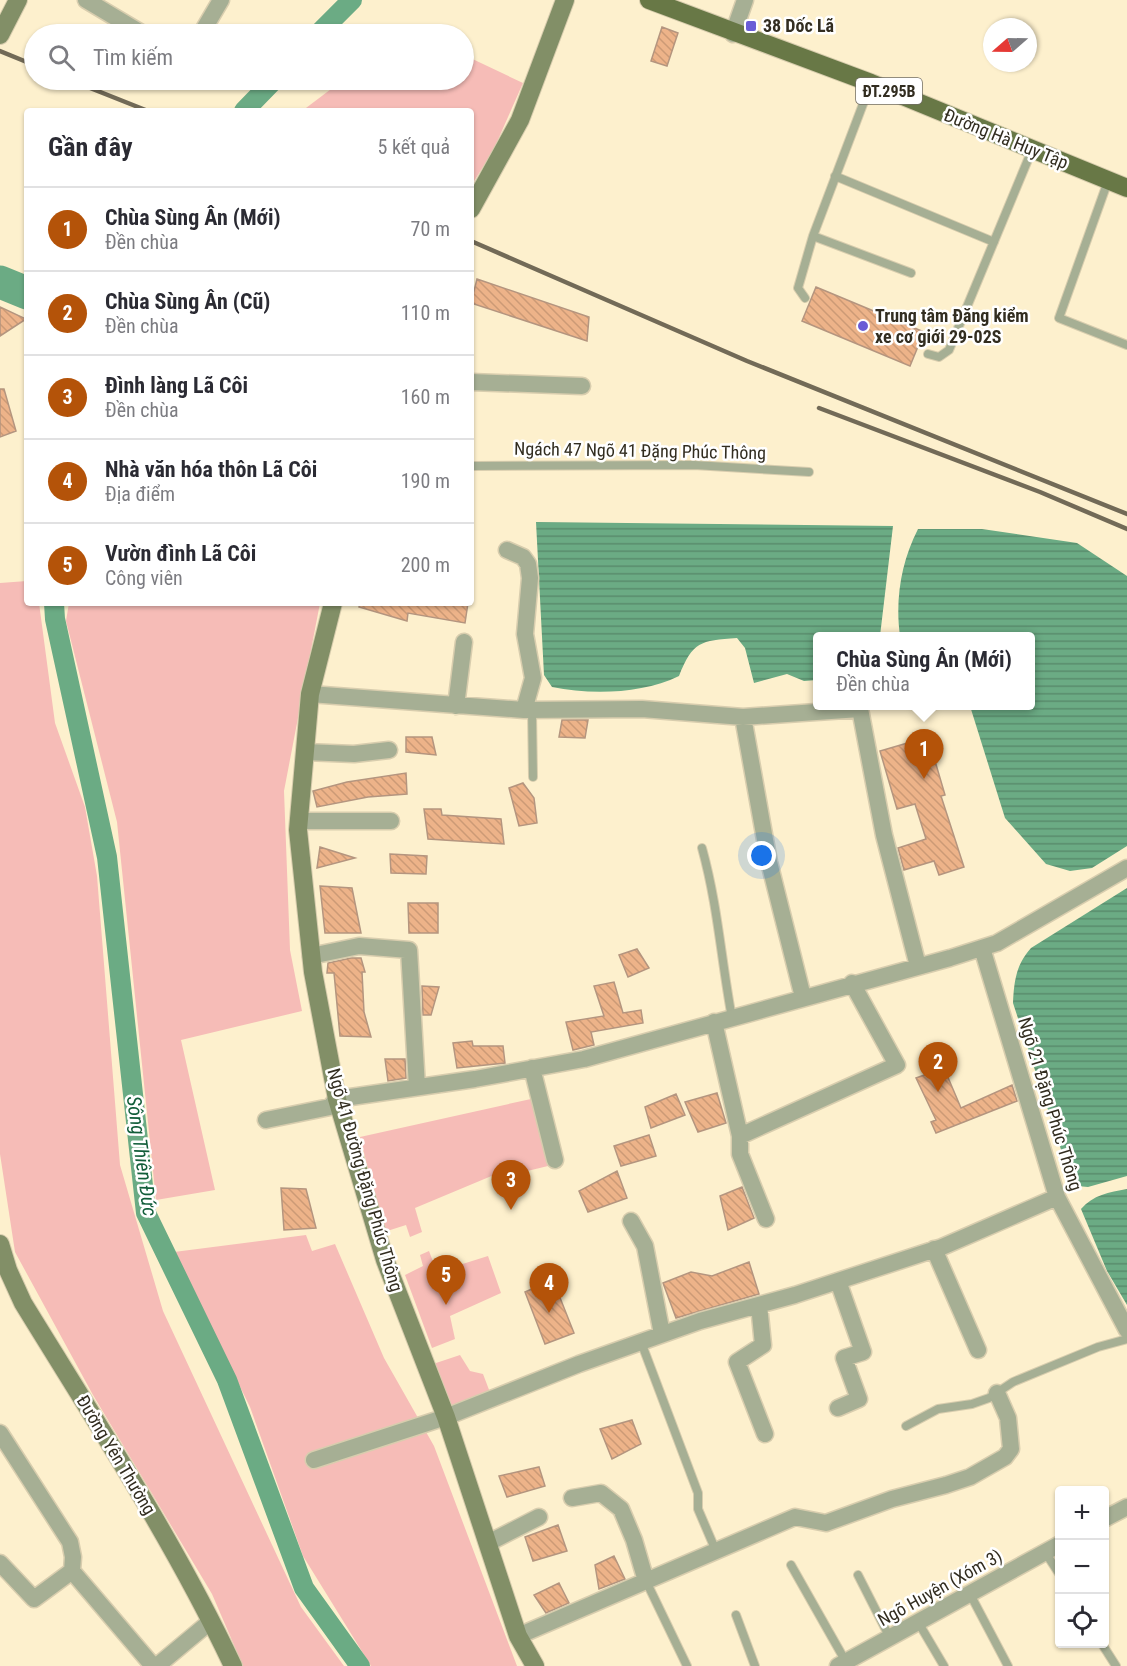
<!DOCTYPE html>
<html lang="vi">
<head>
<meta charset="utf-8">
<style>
	:root { --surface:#fff; --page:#f2f2f3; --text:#2b2b33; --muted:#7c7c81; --line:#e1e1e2; --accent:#b45309 }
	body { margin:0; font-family:"Roboto Condensed",sans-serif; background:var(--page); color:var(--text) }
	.controls { position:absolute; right:18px; bottom:18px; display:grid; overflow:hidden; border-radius:6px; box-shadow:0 2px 4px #0004 }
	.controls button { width:54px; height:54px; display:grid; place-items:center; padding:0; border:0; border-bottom:2px solid var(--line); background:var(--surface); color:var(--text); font:30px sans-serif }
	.compass { position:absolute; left:983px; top:18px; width:54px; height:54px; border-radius:50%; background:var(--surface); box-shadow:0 2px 4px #0004; rotate:250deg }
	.you { position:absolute; left:762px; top:856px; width:21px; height:21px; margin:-15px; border:4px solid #fff; border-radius:50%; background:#1a73e8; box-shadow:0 0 0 9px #1a73e833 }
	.badge { display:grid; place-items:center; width:39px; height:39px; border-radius:50%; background:var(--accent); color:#fff; font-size:20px; font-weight:700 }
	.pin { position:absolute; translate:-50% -50px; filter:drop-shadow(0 2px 3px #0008) }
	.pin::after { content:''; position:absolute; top:32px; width:21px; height:18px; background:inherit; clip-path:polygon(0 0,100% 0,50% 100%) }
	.popup { position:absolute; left:813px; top:632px; width:222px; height:78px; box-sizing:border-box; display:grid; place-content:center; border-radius:6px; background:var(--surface); filter:drop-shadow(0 2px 4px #0005); font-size:20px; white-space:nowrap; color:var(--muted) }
	.popup b { font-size:22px; color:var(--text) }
	.popup::after { content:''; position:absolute; left:50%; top:100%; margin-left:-12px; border:12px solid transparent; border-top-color:var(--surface) }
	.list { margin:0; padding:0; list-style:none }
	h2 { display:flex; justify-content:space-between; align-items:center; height:78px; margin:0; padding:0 24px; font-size:26px }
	h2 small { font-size:20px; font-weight:400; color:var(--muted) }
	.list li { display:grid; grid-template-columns:39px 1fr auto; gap:18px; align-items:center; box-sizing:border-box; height:84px; padding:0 24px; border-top:2px solid var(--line) }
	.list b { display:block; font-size:22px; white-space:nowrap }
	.list p { margin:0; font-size:20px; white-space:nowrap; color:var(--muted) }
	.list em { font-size:20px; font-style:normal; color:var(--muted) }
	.icon { flex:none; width:33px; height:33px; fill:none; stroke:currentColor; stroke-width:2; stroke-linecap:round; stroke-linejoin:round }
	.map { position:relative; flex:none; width:1127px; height:1666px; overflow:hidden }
	.search { position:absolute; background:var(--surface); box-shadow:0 2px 4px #0004; left:24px; top:24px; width:450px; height:66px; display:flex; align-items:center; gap:15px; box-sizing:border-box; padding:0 21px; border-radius:33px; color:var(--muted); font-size:22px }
	.panel { position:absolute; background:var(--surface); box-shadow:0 2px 4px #0004; left:24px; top:108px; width:450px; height:498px; border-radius:6px }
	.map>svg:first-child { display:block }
</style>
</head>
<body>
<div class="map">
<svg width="1127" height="1666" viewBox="0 0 1127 1666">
	<defs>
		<pattern id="water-rules" width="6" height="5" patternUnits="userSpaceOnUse" patternTransform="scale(1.5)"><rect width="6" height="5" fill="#6bab84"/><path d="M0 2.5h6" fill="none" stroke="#598c6c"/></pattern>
		<pattern id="building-back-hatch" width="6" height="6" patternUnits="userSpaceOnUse" patternTransform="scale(1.5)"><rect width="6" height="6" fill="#edb389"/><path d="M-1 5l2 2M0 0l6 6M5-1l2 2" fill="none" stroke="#cc9a76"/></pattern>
	</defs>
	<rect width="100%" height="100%" fill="#fdf0cd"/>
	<path fill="#f6bcb7" d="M464,55l59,28 -30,68 -22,35v-75h-169l41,-31h121z
		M27,581v22h12l16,120 30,84 12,69 23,289 43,146 138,296 43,59h-101l-31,-72 -119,-199 -78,-143 -15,-98v-571z
		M69,603h251l-36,188 6,159 12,61 -121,29 34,150 -59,10 -39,-378 -51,-201z
		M531,1099l17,67 -29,7 -6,-6 -98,41 7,24 -12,5 -4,-12 -22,7 -24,-95z
		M306,1235l6,16 23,-7 49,114 50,88 83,220h-146l-68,-110 -53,-149 -76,-155z
		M429,1251l8,21 51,-16 13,37 -51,23 5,23 -23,9 -27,-73 18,-9 -3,-11z
		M460,1355l10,16 13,3 8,21 -39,20 -19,-51z"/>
	<path fill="url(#water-rules)" d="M536,522l357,4 -13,110h-62l-1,44 -13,1 -17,-7 -33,9 -9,-35 -8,-10c-37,3 -44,3 -58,38 -37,18 -88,19 -127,11l-8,-12z
		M918,529h64l95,14 50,33v270l-35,22 -22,3 -24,-7 -41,-46 -35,-112h60v-70h-130c-5,-36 1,-74 18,-107z
		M1127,888v288l-39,11 -11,-1 -9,-15 -55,-168c1,-22 3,-38 18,-55z
		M1127,1189v116l-20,-34 -26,-62c12,-14 28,-17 46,-20z"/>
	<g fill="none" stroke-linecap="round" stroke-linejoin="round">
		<path stroke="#6bab84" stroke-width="20" d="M318,34l34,-34
			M244,111l30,-31
			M54,603l1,16 52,238 39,356 81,167 77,208 56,78"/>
		<path stroke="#6bab84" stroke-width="33" d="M0,282l27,11"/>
	</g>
	<path fill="url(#building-back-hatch)" stroke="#b4957f" stroke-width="1.5" d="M662,27l16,6 -11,33 -16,-5z
		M477,279l112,38 -2,24 -116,-38z
		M816,287l108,45 -14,34 -108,-45z
		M0,307l26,12 -26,17z
		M0,389h4l12,42 -16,6z
		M360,603h108l-3,20 -57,-10 -1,8 -48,-14z
		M562,720h26l-3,18 -26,-1z
		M406,737h26l4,18 -30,-3z
		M928,737l17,58 -4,1 23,71 -25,8 -5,-14 -30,9 -6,-22 28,-9 -11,-35 -18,5 -17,-58z
		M406,773l1,21 -39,3 -51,10 -4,-16 34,-9z
		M523,783l11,15 3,25 -18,3 -10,-38z
		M424,809h17l1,6 59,4 3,25 -76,-5z
		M320,847l35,11 -38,10z
		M390,854l37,2 -1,18 -35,-1z
		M320,886l32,2 9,45h-36z
		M408,903h30v30h-29z
		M637,949l12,19 -21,9 -9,-22z
		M351,958h10l4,14h-3l2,40 7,25 -31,-1 -6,-63h-7l1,-10z
		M614,982l9,31 18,-3 2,13 -52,9 3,13 -21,5 -7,-28 38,-6 -10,-30z
		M422,986l17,1 -8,28h-8z
		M472,1041l1,5h30l2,17 -48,5 -4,-25z
		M385,1059h20l1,19 -18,3z
		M944,1068l17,40 51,-23 5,16 -81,32 -5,-11 5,-2 -20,-42z
		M717,1093l9,30 -28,9 -13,-30z
		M676,1094l9,21 -34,13 -6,-21z
		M649,1135l7,21 -35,10 -7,-20z
		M617,1171l10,27 -39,14 -9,-21z
		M742,1187l12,31 -26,12 -8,-34z
		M281,1188l25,1 10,39 -32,2z
		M749,1262l10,32 -83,24 -13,-35 28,-11 21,4z
		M553,1280l21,53 -29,11 -20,-52z
		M632,1420l9,24 -29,15 -12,-30z
		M539,1467l6,19 -38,11 -8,-21z
		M558,1525l9,26 -34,10 -8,-24z
		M614,1556l11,23 -26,10 -4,-24z
		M559,1583l10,20 -23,10 -12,-18z"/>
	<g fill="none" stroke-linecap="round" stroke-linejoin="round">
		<defs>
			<path id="lane" d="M835,176l159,66
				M1108,181l-49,137 68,27
				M813,236l98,37
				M805,298l-7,-10 15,-52 58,-153
				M928,354l11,3 10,-7 83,-200
				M471,466l223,-1 115,7
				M532,710l1,67
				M702,848c16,58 19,111 30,170
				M641,1342l57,151v16l18,42
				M906,1426l32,-17 34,-5 17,-6 24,-16 85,-35 29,-8
				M1045,1552l15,23
				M791,1565l55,97
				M858,1575l32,63
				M646,1581l41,85
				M970,1594l38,72
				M736,1615l19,51
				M918,1622l26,44
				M1102,1644l14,22"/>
			<path id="street" d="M86,0l57,34
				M201,34l20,-34
				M733,34l12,-34
				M471,382l111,4
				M507,550l16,7 5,7 2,14 -5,56 8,44 -9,32
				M310,694l214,16 118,-1 101,8 117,-8 24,126 34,131
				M456,706l8,-64
				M743,717l26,145 34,135
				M305,752l49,2 35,-4
				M299,821h92
				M982,948l75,249 70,133
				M311,956l48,-10 50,4 8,137
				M714,1022l26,114v18l26,65
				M532,1068l23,92
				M266,1120l64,-13 7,-8 138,-20 109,-20 366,-101 47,-15 130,-75
				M740,1136l157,-71 -45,-82
				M631,1221l14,25 17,88
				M934,1249l44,101
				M838,1281l25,71 -19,6 15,41 -21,9
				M759,1305l4,40 -26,17 28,72
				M0,1433l70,109 3,15 -1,14 81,95
				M314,1460l132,-43 133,-53 121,-43 95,-26 147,-48 115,-50
				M572,1498l29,-5 20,16 13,31 12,41
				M1104,1519l23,-12
				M488,1543l51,-26
				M0,1563l34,36 38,-28
				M518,1636l277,-119 31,6 66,-24 54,-14 24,-8 35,-20 6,-8 -3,-31 -11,-25
				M157,1666l54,-45
				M838,1666l222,-122"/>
			<path id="secondary" d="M0,35l18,-35
				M471,209l49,-89 45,-120
				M333,603l-23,91 -12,136 15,142 24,127 48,161 61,157 72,219 17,30
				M0,1244l8,26 15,33c73,119 150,236 210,363"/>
			<path id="primary" d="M649,0l222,83 256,105"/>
		</defs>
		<use href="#lane" stroke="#d8cdae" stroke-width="10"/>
		<use href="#street" stroke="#d8cdae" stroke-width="19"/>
		<use href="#secondary" stroke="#d8cdae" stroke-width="20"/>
		<use href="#primary" stroke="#d8cdae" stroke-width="20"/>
		<use href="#lane" stroke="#a6af94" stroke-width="8"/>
		<use href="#street" stroke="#a6af94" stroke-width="16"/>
		<use href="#secondary" stroke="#828f67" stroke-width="18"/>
		<use href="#primary" stroke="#687846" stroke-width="18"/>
		<path stroke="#726a57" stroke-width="4.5" d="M0,51l34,14
			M70,80l78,31
			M471,241l276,120 380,153
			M819,408l221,84 87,37"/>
	</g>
	<g fill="#695cd6" stroke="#fff" stroke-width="2">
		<rect x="745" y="20" width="12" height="12" rx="3"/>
		<circle cx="863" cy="326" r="6"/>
	</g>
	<g text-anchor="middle" stroke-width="5" stroke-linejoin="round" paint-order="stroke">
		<rect fill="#fff" stroke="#706c63" stroke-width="1.5" x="856" y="78" width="66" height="26" rx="4.5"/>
		<g font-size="16" font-weight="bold" fill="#322d20">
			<text x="889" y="97">ĐT.295B</text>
		</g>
		<g font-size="18" font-weight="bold" fill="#322d20" stroke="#fff" text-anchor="start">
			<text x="763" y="32">38 Dốc Lã</text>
			<text x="875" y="322">Trung tâm Đăng kiểm<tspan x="875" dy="21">xe cơ giới 29-02S</tspan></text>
		</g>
		<g font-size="18" fill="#322d20" stroke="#fff">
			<text transform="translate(1006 139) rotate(22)" y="6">Đường Hà Huy Tập</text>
			<text transform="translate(640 451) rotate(1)" y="6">Ngách 47 Ngõ 41 Đặng Phúc Thông</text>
			<text transform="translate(1050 1104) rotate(73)" y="6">Ngõ 21 Đặng Phúc Thông</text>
			<text transform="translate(365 1180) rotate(74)" y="6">Ngõ 41 Đường Đặng Phúc Thông</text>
			<text transform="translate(116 1455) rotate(59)" y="6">Đường Yên Thường</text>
			<text transform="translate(940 1588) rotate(-29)" y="6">Ngõ Huyện (Xóm 3)</text>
		</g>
		<g font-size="20" font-style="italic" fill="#115d39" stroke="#fff">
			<text transform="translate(142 1156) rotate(82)" y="7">Sông Thiên Đức</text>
		</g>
	</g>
</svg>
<div class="controls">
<button>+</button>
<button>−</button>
<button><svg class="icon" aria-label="locate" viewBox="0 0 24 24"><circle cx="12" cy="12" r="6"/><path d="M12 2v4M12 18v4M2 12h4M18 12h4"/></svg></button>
</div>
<svg class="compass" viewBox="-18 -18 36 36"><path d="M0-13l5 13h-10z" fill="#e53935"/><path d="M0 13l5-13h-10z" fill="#7c7c81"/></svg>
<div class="you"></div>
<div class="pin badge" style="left:924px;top:779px">1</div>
<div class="popup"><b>Chùa Sùng Ân (Mới)</b>Đền chùa</div>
<div class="pin badge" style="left:938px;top:1092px">2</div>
<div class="pin badge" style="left:511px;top:1210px">3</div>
<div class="pin badge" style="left:549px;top:1313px">4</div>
<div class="pin badge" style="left:446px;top:1305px">5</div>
<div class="search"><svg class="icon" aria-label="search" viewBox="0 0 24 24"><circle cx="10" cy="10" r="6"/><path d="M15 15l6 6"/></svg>Tìm kiếm</div>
<section class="panel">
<h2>Gần đây<small>5 kết quả</small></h2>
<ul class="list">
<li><span class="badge">1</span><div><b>Chùa Sùng Ân (Mới)</b><p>Đền chùa</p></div><em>70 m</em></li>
<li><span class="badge">2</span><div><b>Chùa Sùng Ân (Cũ)</b><p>Đền chùa</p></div><em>110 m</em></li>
<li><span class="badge">3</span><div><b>Đình làng Lã Côi</b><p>Đền chùa</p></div><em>160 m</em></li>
<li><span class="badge">4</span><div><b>Nhà văn hóa thôn Lã Côi</b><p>Địa điểm</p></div><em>190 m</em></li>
<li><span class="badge">5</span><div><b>Vườn đình Lã Côi</b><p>Công viên</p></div><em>200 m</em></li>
</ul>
</section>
</div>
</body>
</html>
